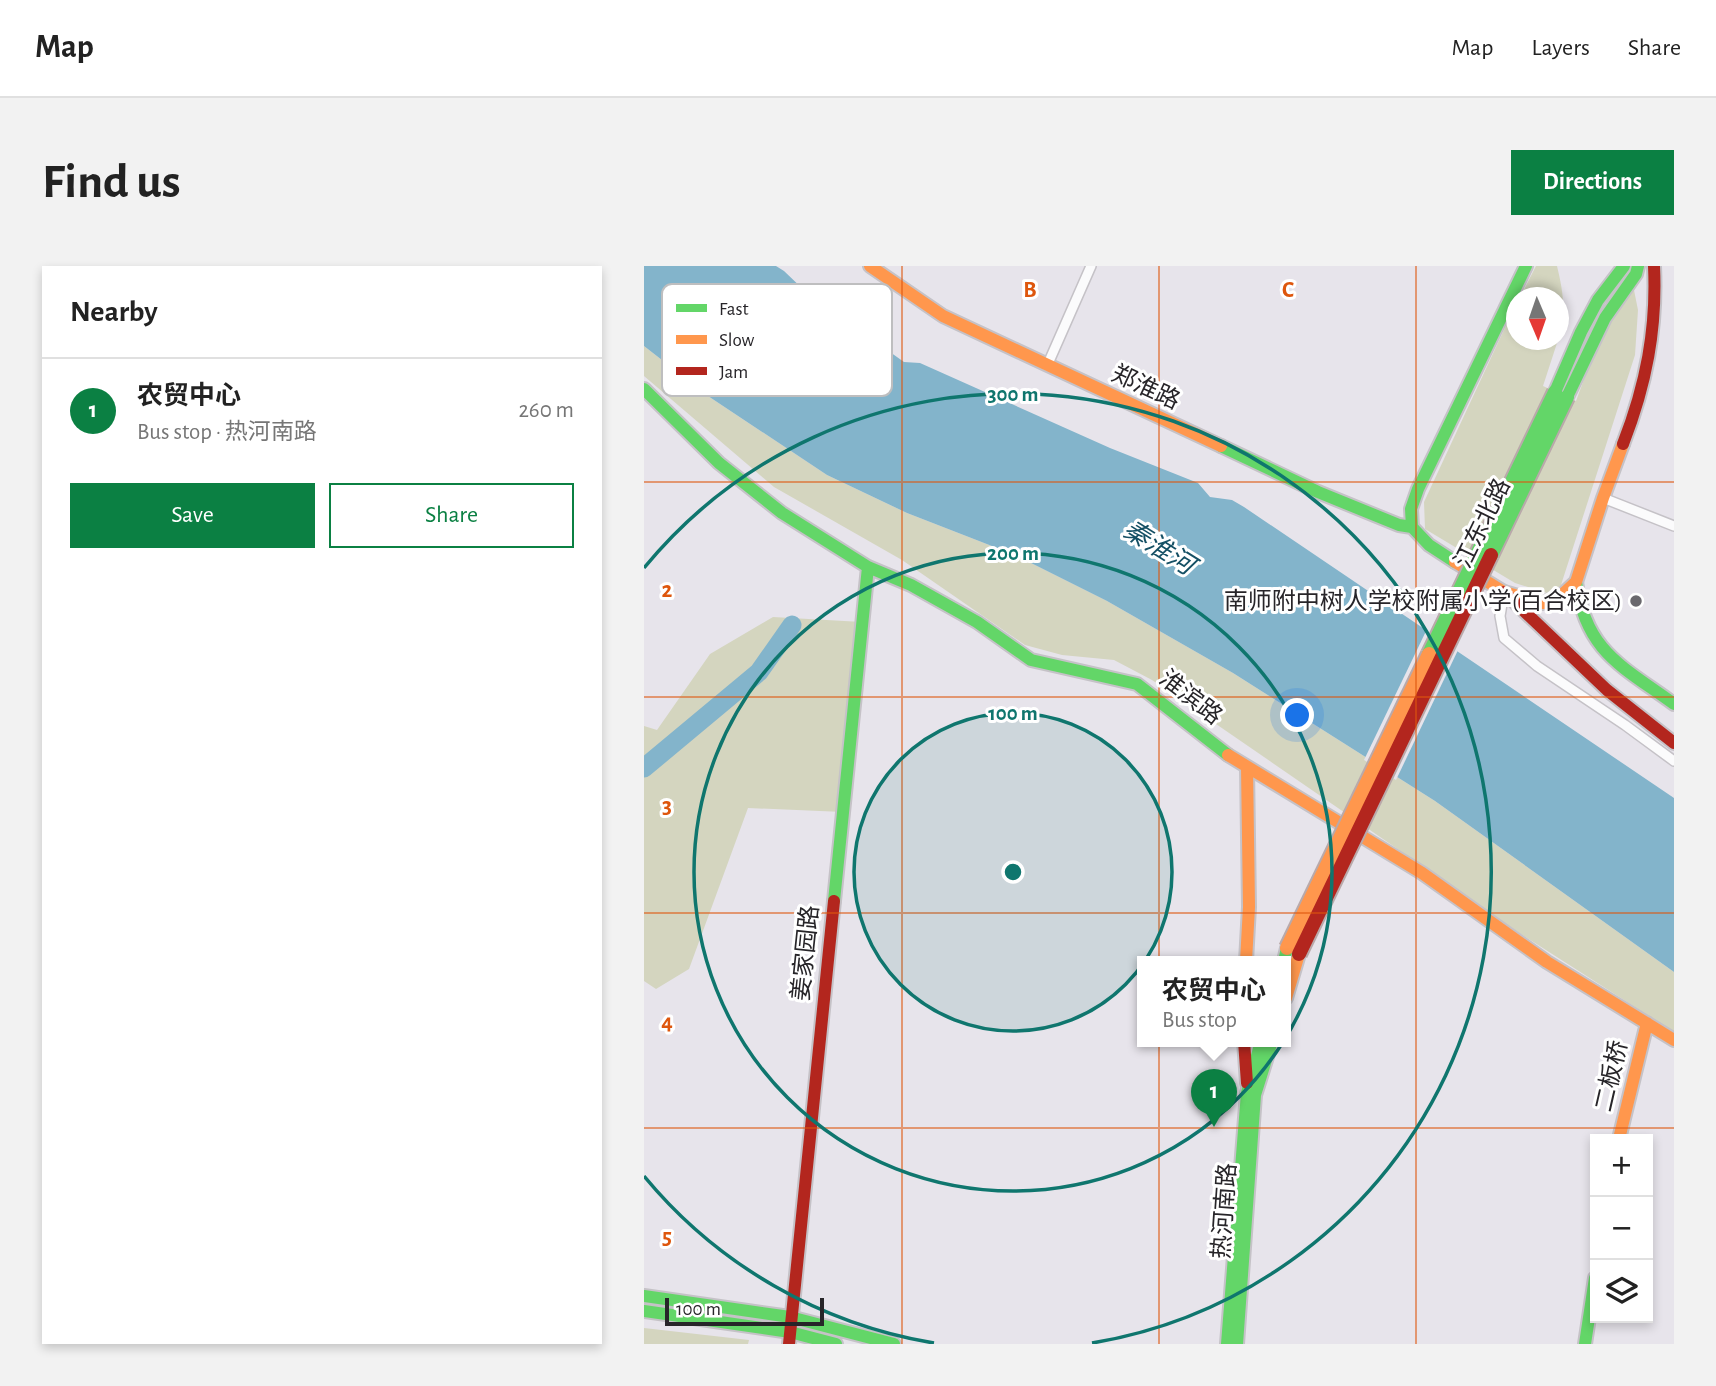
<!DOCTYPE html>
<html lang="en">
<head>
<meta charset="utf-8">
<style>
	:root { --surface:#fff; --page:#f2f2f2; --text:#222; --muted:#767676; --line:#e0e0e0; --accent:#0b8043 }
	body { margin:0; font-family:"Alegreya Sans","Noto Sans SC",sans-serif; background:var(--page); color:var(--text) }
	.controls { position:absolute; right:21px; bottom:21px; display:grid; overflow:hidden; border-radius:0px; box-shadow:0 4px 10px #0003 }
	.controls button { width:63px; height:63px; display:grid; place-items:center; padding:0; border:0; border-bottom:2px solid var(--line); background:var(--surface); color:var(--text); font:35px sans-serif }
	.compass { position:absolute; left:862px; top:21px; width:63px; height:63px; border-radius:50%; background:var(--surface); box-shadow:0 4px 10px #0003; rotate:178deg }
	.scale { position:absolute; left:21px; bottom:18px; width:159px; box-sizing:border-box; padding-left:7px; border:4px solid #272529; border-top:0; font-size:19px; line-height:24px; white-space:nowrap; color:#272529; -webkit-text-stroke:5px #fff; paint-order:stroke }
	.you { position:absolute; left:654px; top:450px; width:24px; height:24px; margin:-18px; border:5px solid #fff; border-radius:50%; background:#1a73e8; box-shadow:0 0 0 10px #1a73e833 }
	.badge { display:grid; place-items:center; width:46px; height:46px; border-radius:50%; background:var(--accent); color:#fff; font-size:23px; font-weight:700 }
	.pin { position:absolute; translate:-50% -58px; filter:drop-shadow(0 2px 4px #0008) }
	.pin::after { content:''; position:absolute; top:37px; width:24px; height:21px; background:inherit; clip-path:polygon(0 0,100% 0,50% 100%) }
	.popup { position:absolute; left:493px; top:690px; width:154px; height:91px; box-sizing:border-box; display:grid; place-content:center; border-radius:0px; background:var(--surface); filter:drop-shadow(0 2px 5px #0005); font-size:23px; white-space:nowrap; color:var(--muted) }
	.popup b { font-size:26px; color:var(--text) }
	.popup::after { content:''; position:absolute; left:50%; top:100%; margin-left:-14px; border:14px solid transparent; border-top-color:var(--surface) }
	.list { margin:0; padding:0; list-style:none }
	h2 { display:flex; justify-content:space-between; align-items:center; height:91px; margin:0; padding:0 28px; font-size:30px }
	h2 small { font-size:23px; font-weight:400; color:var(--muted) }
	.list li { display:grid; grid-template-columns:46px 1fr auto; gap:21px; align-items:center; box-sizing:border-box; height:105px; padding:0 28px; border-top:2px solid var(--line) }
	.list b { display:block; font-size:26px; white-space:nowrap }
	.list p { margin:0; font-size:23px; white-space:nowrap; color:var(--muted) }
	.list em { font-size:23px; font-style:normal; color:var(--muted) }
	.actions { display:flex; gap:14px; padding:21px 28px }
	.actions a { flex:1; padding:16px 0; border:2px solid var(--accent); border-radius:0px; text-align:center; font-size:24px; color:var(--accent) }
	.actions .main { background:var(--accent); color:#fff }
	.icon { flex:none; width:38px; height:38px; fill:none; stroke:currentColor; stroke-width:2; stroke-linecap:round; stroke-linejoin:round }
	.map { position:relative; flex:none; width:1030px; height:1078px; overflow:hidden; border-radius:0px }
	header { display:flex; align-items:center; gap:42px; box-sizing:border-box; height:98px; padding:0 35px; background:var(--surface); border-bottom:2px solid var(--line) }
	header strong { font-size:33px }
	nav { display:flex; gap:38px; margin-inline-start:auto; font-size:24px }
	.intro { display:flex; align-items:center; justify-content:space-between; box-sizing:border-box; height:168px; padding:0 42px }
	h1 { margin:0; font-size:49px }
	.button { padding:18px 32px; border-radius:0px; background:var(--accent); color:#fff; font-size:24px; font-weight:700 }
	main { display:flex; gap:42px; padding:0 42px }
	aside { flex:1; background:var(--surface); border-radius:0px; box-shadow:0 4px 10px #0003 }
	.map>svg:first-child { display:block }
</style>
</head>
<body>
<header>
<strong>Map</strong>
<nav><a>Map</a><a>Layers</a><a>Share</a></nav>
</header>
<div class="intro"><h1>Find us</h1><a class="button">Directions</a></div>
<main>
<aside>
<h2>Nearby<small></small></h2>
<ul class="list">
<li><span class="badge">1</span><div><b>农贸中心</b><p>Bus stop · 热河南路</p></div><em>260 m</em></li>
</ul>
<div class="actions"><a class="main">Save</a><a>Share</a></div>
</aside>
<div class="map">
<svg width="1030" height="1078" viewBox="0 0 1030 1078">
	<rect width="100%" height="100%" fill="#e7e4eb"/>
	<path fill="#d4d5bf" d="M892,0h21c6,25 10,48 1,73v-41l-38,-1z
		M990,24l4,20 -3,45 -74,230 -11,9 -35,-11 -90,-54 -1,-27 92,-198v36h42l-15,46 33,15 27,-73z
		M0,80l64,50 119,79 80,38 108,42 92,46 126,72 202,128 239,171v60l-153,-98 -369,-254 -38,-20 -52,-5 -37,-10 -123,-85 -128,-73 -130,-111z
		M129,351l89,5 -19,190 -95,-4 -59,161 -33,20 -12,-8v-255l13,4 53,-76z
		M0,1062l105,12 -1,4h-104z"/>
	<path fill="#83b4cb" d="M0,0h132l8,5 23,22 97,69 16,1 190,85 88,35 12,14 22,3 12,7 430,291v174l-239,-171 -202,-128 -126,-72 -92,-46 -108,-42 -80,-38 -119,-79 -64,-50z"/>
	<path fill="#e7e4eb" d="M784,361l31,21 -63,132 -32,-20z"/>
	<g fill="none" stroke-linecap="round" stroke-linejoin="round">
		<path stroke="#83b4cb" stroke-width="19" d="M0,502l115,-96 33,-47"/>
		<defs>
			<path id="street" d="M403,100l44,-100
				M959,232l71,28
				M860,326l-4,24 4,22 33,28 88,59 49,36"/>
			<path id="fast" d="M0,123l75,74 63,50 86,54 43,18 66,37 54,38 106,24 91,71
				M911,126l26,-60 17,-32 26,-34
				M923,131l38,-79 31,-44 2,-8
				M577,180l97,46 81,33 13,2
				M811,296l-26,-17 -17,-18 -1,-18 7,-20 108,-223
				M932,316c10,70 46,84 98,122
				M190,635l34,-334
				M640,695l3,-13
				M0,1030l146,21 104,27
				M0,1045l146,21 46,12
				M583,1078l20,-251 14,-52
				M593,1078l18,-249 17,-54
				M941,1078l10,-66"/>
			<path id="slow" d="M226,0l73,50 278,130
				M811,296l49,30 39,11 20,-9 13,-12 27,-84 20,-54
				M584,489l194,118 125,89 127,78
				M602,695l3,-54 -2,-140
				M642,732l13,-44
				M975,873l28,-116"/>
			<path id="jam" d="M979,178c23,-59 34,-115 31,-178
				M860,326l103,98 67,53
				M600,775l3,42
				M145,1078l45,-443"/>
		</defs>
		<use href="#street" stroke="#c5c2c7" stroke-width="12"/>
		<use href="#fast" stroke="#c5c2c7" stroke-width="16"/>
		<use href="#slow" stroke="#c5c2c7" stroke-width="16"/>
		<use href="#jam" stroke="#c5c2c7" stroke-width="16"/>
		<use href="#street" stroke="#fbfbfc" stroke-width="9"/>
		<use href="#fast" stroke="#63d668" stroke-width="12"/>
		<use href="#slow" stroke="#ff974d" stroke-width="12"/>
		<use href="#jam" stroke="#b3261e" stroke-width="12"/>
		<defs>
			<path id="fast-bridge" d="M847,289l76,-158
				M785,388l126,-262"/>
			<path id="slow-bridge" d="M643,682l142,-294"/>
			<path id="jam-bridge" d="M655,688l192,-399"/>
		</defs>
		<use href="#fast-bridge" stroke="#b9a9aa" stroke-width="18" stroke-linecap="butt"/>
		<use href="#slow-bridge" stroke="#b9a9aa" stroke-width="18" stroke-linecap="butt"/>
		<use href="#jam-bridge" stroke="#b9a9aa" stroke-width="18" stroke-linecap="butt"/>
		<use href="#fast-bridge" stroke="#63d668" stroke-width="14"/>
		<use href="#slow-bridge" stroke="#ff974d" stroke-width="14"/>
		<use href="#jam-bridge" stroke="#b3261e" stroke-width="14"/>
	</g>
	<path fill="none" stroke="#de560d" stroke-width="2" stroke-opacity="0.55" d="M258,0v1078M515,0v1078M772,0v1078M0,216h1030M0,431h1030M0,647h1030M0,862h1030"/>
	<circle cx="369" cy="606" r="159" fill="#0f766e" fill-opacity=".12"/>
	<g fill="none" stroke="#0f766e" stroke-width="3.5">
		<circle cx="369" cy="606" r="159"/>
		<circle cx="369" cy="606" r="319"/>
		<path d="M290 1077A478 478 0 0 1 0 910M0 302A478 478 0 1 1 448 1077"/>
	</g>
	<circle fill="#6a686d" stroke="#fff" stroke-width="2.5" cx="992" cy="335" r="7"/>
	<g text-anchor="middle" stroke-width="6" stroke-linejoin="round" paint-order="stroke">
		<g font-size="24" fill="#272529" stroke="#fff">
			<text transform="translate(502 121) rotate(25)" y="8">郑淮路</text>
			<text transform="translate(838 257) rotate(-64)" y="8">江东北路</text>
			<text transform="translate(547 431) rotate(38)" y="8">淮滨路</text>
			<text transform="translate(161 687) rotate(-84)" y="8">姜家园路</text>
			<text transform="translate(967 810) rotate(-77)" y="8">二板桥</text>
			<text transform="translate(580 945) rotate(-86)" y="8">热河南路</text>
		</g>
		<g font-size="24" fill="#272529" stroke="#fff" text-anchor="end">
			<text x="978" y="343">南师附中树人学校附属小学(百合校区)</text>
		</g>
		<g font-size="26" font-style="italic" fill="#155065" stroke="#fff">
			<text transform="translate(515 281) rotate(32)" y="9">秦淮河</text>
		</g>
	</g>
	<rect x="18" y="18" width="230" height="112" rx="10" fill="#fff" stroke="#bebebf" stroke-width="2"/>
	<rect x="32" y="38" width="31" height="8" fill="#63d668"/>
	<rect x="32" y="69" width="31" height="9" fill="#ff974d"/>
	<rect x="32" y="101" width="31" height="8" fill="#b3261e"/>
	<g font-size="19" fill="#272529">
		<text x="75" y="49">Fast</text>
		<text x="75" y="80">Slow</text>
		<text x="75" y="112">Jam</text>
	</g>
	<g font-size="23" text-anchor="middle" font-weight="bold" fill="#de560d" stroke="#fff" stroke-width="6" stroke-linejoin="round" paint-order="stroke">
		<text x="386" y="31">B</text>
		<text x="644" y="31">C</text>
		<text x="23" y="331">2</text>
		<text x="23" y="547">3</text>
		<text x="23" y="763">4</text>
		<text x="23" y="978">5</text>
	</g>
	<circle cx="369" cy="606" r="10" fill="#0f766e" stroke="#fff" stroke-width="3.5"/>
	<g font-size="21" text-anchor="middle" font-weight="bold" fill="#0f766e" stroke="#fff" stroke-width="6" stroke-linejoin="round" paint-order="stroke">
		<text x="369" y="135">300 m</text>
		<text x="369" y="294">200 m</text>
		<text x="369" y="454">100 m</text>
	</g>
</svg>
<div class="controls">
<button>+</button>
<button>−</button>
<button><svg class="icon" aria-label="layers" viewBox="0 0 24 24"><path d="M12 4l9 5-9 5-9-5zM3 14l9 5 9-5"/></svg></button>
</div>
<svg class="compass" viewBox="-18 -18 36 36"><path d="M0-13l5 13h-10z" fill="#e53935"/><path d="M0 13l5-13h-10z" fill="#767676"/></svg>
<div class="scale">100 m</div>
<div class="you"></div>
<div class="pin badge" style="left:570px;top:861px">1</div>
<div class="popup"><b>农贸中心</b>Bus stop</div>
</div>
</main>
</body>
</html>
